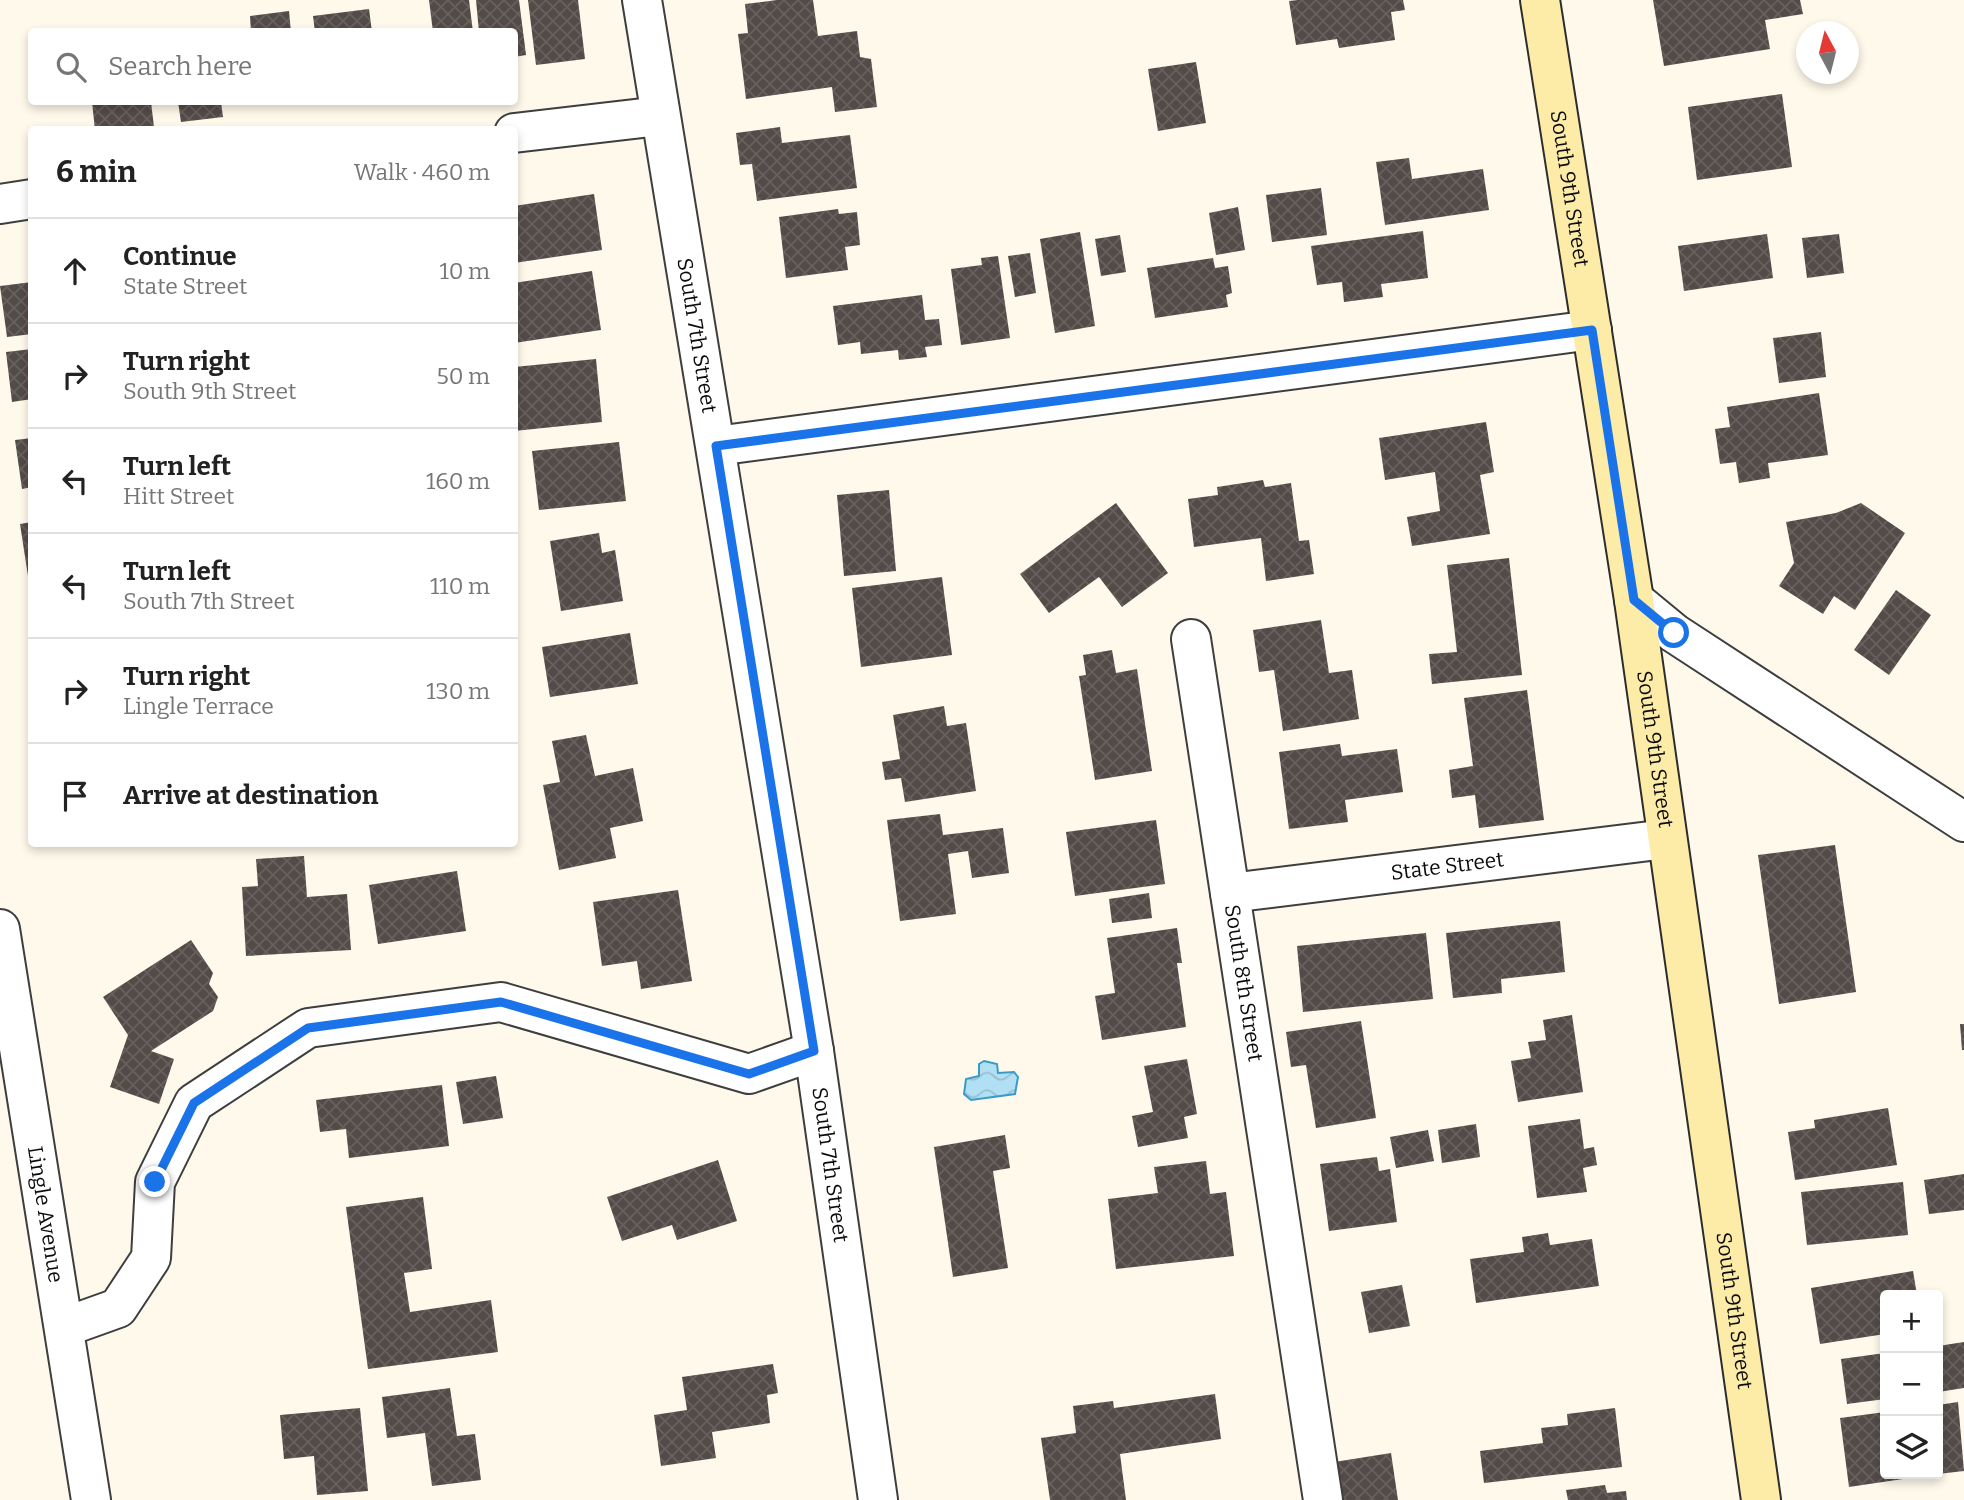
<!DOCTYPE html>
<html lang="en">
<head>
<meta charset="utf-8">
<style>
	:root { --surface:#fff; --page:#f6f6f6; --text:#222; --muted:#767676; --line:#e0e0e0 }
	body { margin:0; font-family:Bitter,serif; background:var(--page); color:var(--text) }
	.controls { position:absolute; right:21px; bottom:21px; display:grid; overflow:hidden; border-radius:7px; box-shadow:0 4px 10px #0003 }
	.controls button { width:63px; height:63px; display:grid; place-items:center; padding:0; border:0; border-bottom:2px solid var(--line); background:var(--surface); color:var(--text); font:35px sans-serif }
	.compass { position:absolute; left:1796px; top:21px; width:63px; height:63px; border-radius:50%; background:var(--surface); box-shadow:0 4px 10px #0003; rotate:353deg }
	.stop { position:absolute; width:21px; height:21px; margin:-16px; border:5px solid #1a73e8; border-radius:50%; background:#fff }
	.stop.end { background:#1a73e8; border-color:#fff; box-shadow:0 2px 7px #0008 }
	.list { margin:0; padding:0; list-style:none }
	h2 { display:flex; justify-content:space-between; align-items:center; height:91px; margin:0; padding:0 28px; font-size:30px }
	h2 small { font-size:23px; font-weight:400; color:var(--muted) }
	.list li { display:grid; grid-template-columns:46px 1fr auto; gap:21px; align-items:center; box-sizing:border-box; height:105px; padding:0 28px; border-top:2px solid var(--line) }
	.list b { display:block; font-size:26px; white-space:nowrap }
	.list p { margin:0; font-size:23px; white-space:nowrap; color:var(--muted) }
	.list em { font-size:23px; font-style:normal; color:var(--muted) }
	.icon { flex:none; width:38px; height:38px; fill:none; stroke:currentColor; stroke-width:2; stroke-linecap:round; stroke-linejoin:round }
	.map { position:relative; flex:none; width:1964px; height:1500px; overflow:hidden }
	.search { position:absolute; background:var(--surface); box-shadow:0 4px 10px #0003; left:28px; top:28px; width:490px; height:77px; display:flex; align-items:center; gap:18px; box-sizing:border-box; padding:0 24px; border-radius:7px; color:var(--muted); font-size:26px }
	.panel { position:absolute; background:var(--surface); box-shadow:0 4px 10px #0003; left:28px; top:126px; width:490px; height:721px; border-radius:7px }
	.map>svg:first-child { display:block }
</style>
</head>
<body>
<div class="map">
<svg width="1964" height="1500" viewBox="0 0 1964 1500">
	<defs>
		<pattern id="water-waves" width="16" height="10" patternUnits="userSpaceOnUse" patternTransform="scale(1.75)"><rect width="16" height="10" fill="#b1e0f4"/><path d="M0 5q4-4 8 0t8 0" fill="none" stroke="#97bfd0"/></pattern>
		<pattern id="building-cross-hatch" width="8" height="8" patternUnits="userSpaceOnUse" patternTransform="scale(1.75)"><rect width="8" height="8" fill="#534b48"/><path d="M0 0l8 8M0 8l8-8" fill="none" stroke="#67605e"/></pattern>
	</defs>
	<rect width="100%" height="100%" fill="#fef9ea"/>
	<path fill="url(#water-waves)" stroke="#3b9bc8" stroke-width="2" d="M984,1061l13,3 1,9 16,-1 4,5 -3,17 -44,6 -7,-6 2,-15 13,-3v-12z"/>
	<path fill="url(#building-cross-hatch)" d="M429,0h40l4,32h-40z
		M476,0h43l7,55 -12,2v-25h-35z
		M528,0h50l7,59 -49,6z
		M777,0h36l5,36 39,-5 3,26 11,2 6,48 -42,5 -3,-25 -86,12 -8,-65 10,-1 -3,-29z
		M1298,0h105l2,10 -14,2 4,28 -56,8 -2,-9 -41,6 -7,-44z
		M1653,0h147l3,14 -38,6 5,29 -106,17z
		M369,9l3,23h-57l-2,-16z
		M289,11l2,21h-40l-1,-16z
		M1196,62l10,61 -48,8 -10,-62z
		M1782,94l10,73 -95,13 -9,-73z
		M92,102h59l3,25 -59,3z
		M178,102h43l2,15 -42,5z
		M780,127l2,16 68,-8 7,53 -100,13 -5,-37 -12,1 -4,-32z
		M1409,158l3,21 71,-10 6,41 -104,15 -9,-63z
		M1321,188l6,47 -55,7 -6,-47z
		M594,194l8,56 -88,13v-57z
		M1238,207l7,43 -29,5 -7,-42z
		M838,209l1,5 18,-2 3,33 -15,2 3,23 -62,8 -7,-61z
		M1423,231l5,47 -47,6 2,13 -39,5 -2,-20 -25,3 -6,-39z
		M1080,232l15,94 -40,7 -15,-94z
		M1767,234l6,44 -89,13 -6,-45z
		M1839,234l5,39 -37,5 -5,-40z
		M1120,235l6,37 -25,4 -6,-37z
		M1030,253l6,40 -21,4 -7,-41z
		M998,256l12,82 -49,7 -10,-76 31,-4 -1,-7z
		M1213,258l2,10 13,-2 4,27 -6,2 2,12 -73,11 -8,-50z
		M592,271l9,59 -87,13v-60z
		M32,282v52l-25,3 -7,-51z
		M922,295l3,25 14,-1 3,26 -17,2 2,10 -28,3 -1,-10 -37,4 -1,-12 -22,3 -5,-39z
		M1821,332l5,45 -47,6 -6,-45z
		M32,349v50l-20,3 -6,-50z
		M596,359l6,63 -88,9v-64z
		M1819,393l9,62 -60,8 2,15 -31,5 -3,-21 -16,2 -5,-35 15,-2 -3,-20z
		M1486,422l8,50 -14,3 10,59 -78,12 -5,-29 33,-6 -5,-39 -50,8 -6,-42z
		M32,438v49l-10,2 -7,-49z
		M619,442l7,59 -87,9 -7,-59z
		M1263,480l2,7 26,-4 8,58 10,-1 5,34 -48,7 -5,-43 -67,9 -6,-48 30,-4 -1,-8z
		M889,490l7,81 -52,5 -7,-81z
		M1116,503l52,70 -46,34 -23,-30 -50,36 -29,-39z
		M1861,503l44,30 -50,77 -21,-14 -11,18 -44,-28 15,-23 -8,-41 50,-9z
		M32,522v54h-4l-8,-52z
		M599,533l3,20 13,-3 8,51 -62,10 -11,-70z
		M1509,558l13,117 -90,9 -3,-30 28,-2 -10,-87z
		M942,577l10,78 -91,12 -9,-79z
		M1896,590l35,25 -42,60 -35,-25z
		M1321,620l8,53 23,-3 7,49 -76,12 -9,-61 -15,2 -6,-42z
		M630,633l8,51 -88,13 -8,-50z
		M1112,650l4,23 21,-4 15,102 -57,9 -16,-104 7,-1 -3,-20z
		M1527,690l17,130 -65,8 -4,-33 -23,3 -3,-28 24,-4 -9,-68z
		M944,706l3,20 19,-3 10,68 -71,11 -4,-24 -16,2 -3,-18 18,-3 -7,-44z
		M586,735l9,41 38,-8 10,53 -33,7 6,30 -57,12 -16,-85 17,-3 -8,-41z
		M1340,744l2,12 55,-7 6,43 -58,8 3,22 -59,7 -10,-77z
		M940,814l3,21 60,-7 6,45 -37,5 -4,-27 -20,3 8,60 -56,7 -13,-101z
		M1156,820l9,64 -90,12 -9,-64z
		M1835,845l21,147 -77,12 -21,-149z
		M304,856l3,41 40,-3 4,56 -105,6 -4,-69 16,-1 -2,-27z
		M457,871l9,60 -88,13 -9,-59z
		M678,890l14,91 -51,8 -4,-28 -35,5 -9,-64z
		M1149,893l3,25 -40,5 -3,-24z
		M1560,921l5,51 -64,7 1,14 -49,5 -7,-65z
		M1177,928l5,35h-5l9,64 -84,13 -7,-44 20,-3 -8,-55z
		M1426,933l7,66 -130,13 -6,-66z
		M191,940l22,33 -4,11 9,13 -5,14 -62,40 23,8 -15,45 -49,-17 18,-52 -25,-38z
		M1572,1015l11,77 -65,10 -7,-41 20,-3 -3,-16 18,-2 -3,-20z
		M1361,1021l15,97 -60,10 -10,-63 -15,2 -5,-35z
		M1960,1024h4v26h-2z
		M1187,1059l10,55 -13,3 4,21 -50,9 -6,-31 21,-4 -9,-46z
		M496,1076l7,42 -40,6 -7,-42z
		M442,1085l7,61 -100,12 -3,-29 -26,3 -4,-32z
		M1888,1108l9,57 -102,15 -7,-48 27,-4 -1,-8z
		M1580,1119l4,30 10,-2 3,18 -14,3 4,24 -50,6 -9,-72z
		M1476,1124l4,33 -38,6 -4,-33z
		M1428,1130l6,31 -38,7 -6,-31z
		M1005,1135l5,33 -17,3 15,97 -55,9 -19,-130z
		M1377,1157l2,14 11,-2 7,53 -68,9 -9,-67z
		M718,1160l19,61 -60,19 -5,-15 -50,16 -15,-44z
		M1206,1161l4,33 16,-2 8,64 -118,13 -8,-70 50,-6 -4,-26z
		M1964,1174v36l-35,4 -5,-34z
		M1903,1182l5,53 -101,10 -6,-53z
		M423,1197l9,72 -28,4 6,39 81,-12 7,52 -130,17 -22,-162z
		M1548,1233l2,12 42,-6 7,47 -123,17 -6,-44 54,-7 -2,-15z
		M1913,1271l4,24h-32v39l-65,10 -9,-56z
		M1402,1285l8,41 -41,7 -8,-41z
		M1964,1342v46l-26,4v-46z
		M1885,1353v46l-38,5 -6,-45z
		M773,1364l5,29 -11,2 3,28 -58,9 4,26 -55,8 -7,-51 33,-5 -5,-33z
		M450,1388l7,48 18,-2 6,46 -49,6 -7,-53 -38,5 -5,-41z
		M1215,1394l6,45 -101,15 6,46h-76l-9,-62 35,-5 -3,-27 40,-5 1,7z
		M1958,1402l6,69 -26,3v-69z
		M360,1408l8,83 -51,4 -3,-39 -30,3 -4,-44z
		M1615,1408l7,59 -138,16 -4,-32 63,-8 -2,-15 27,-3 -1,-11z
		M1885,1412v62l45,1 -81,12 -9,-69z
		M1391,1453l7,47h-64l-6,-37z
		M1605,1485l2,8 19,-2 1,9h-59l-2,-10z"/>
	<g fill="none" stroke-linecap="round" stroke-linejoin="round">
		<defs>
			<g id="street">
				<path id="s1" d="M642,0l172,1051 64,449"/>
				<path d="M514,133l146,-17"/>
				<path d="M0,204l32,-5"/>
				<path d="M716,446l876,-116"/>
				<path d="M1634,600l40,33 290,189"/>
				<path id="s2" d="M1191,639l132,861"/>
				<path id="s3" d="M1230,893l436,-54"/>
				<path id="s4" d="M0,929l91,571"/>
				<path d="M65,1327l53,-19 33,-50 4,-76 39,-79 114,-75 193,-26 248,72 65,-23"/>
			</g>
			<g id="secondary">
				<path id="s5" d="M1540,0l94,600 127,900"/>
			</g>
		</defs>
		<use href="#street" stroke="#3e3e3e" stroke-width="42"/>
		<use href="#secondary" stroke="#2d2d2d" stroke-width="42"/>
		<use href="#street" stroke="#fff" stroke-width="38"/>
		<use href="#secondary" stroke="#fceca7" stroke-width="38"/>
	</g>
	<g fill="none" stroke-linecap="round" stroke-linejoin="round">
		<path stroke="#1a73e8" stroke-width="9" d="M155,1182l39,-79 114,-75 193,-26 248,72 65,-23 -98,-605 876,-116 42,270 40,33"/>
	</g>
	<g text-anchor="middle" stroke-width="7" stroke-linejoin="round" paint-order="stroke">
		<g font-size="21" fill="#0b0b0b" stroke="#fff">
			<text dy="7" stroke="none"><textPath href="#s5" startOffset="191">South 9th Street</textPath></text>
			<text dy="7" stroke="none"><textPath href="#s1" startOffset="340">South 7th Street</textPath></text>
			<text dy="7" stroke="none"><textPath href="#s5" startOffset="758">South 9th Street</textPath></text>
			<text dy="7" stroke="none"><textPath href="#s3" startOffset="219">State Street</textPath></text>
			<text dy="7" stroke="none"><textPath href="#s2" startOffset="348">South 8th Street</textPath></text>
			<text dy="7" stroke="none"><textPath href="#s1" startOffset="1180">South 7th Street</textPath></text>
			<text dy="7" stroke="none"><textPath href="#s4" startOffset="289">Lingle Avenue</textPath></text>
			<text dy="7" stroke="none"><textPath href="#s5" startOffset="1325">South 9th Street</textPath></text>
		</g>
	</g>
</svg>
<div class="controls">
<button>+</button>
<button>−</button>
<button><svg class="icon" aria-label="layers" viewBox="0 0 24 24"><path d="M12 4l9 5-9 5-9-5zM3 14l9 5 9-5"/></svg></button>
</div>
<svg class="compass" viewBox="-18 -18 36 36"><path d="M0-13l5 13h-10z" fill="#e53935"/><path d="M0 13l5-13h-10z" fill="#767676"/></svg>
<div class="stop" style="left:1674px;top:633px"></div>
<div class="stop end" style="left:155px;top:1182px"></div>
<div class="search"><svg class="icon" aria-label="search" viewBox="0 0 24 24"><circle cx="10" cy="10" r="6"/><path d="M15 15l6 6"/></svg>Search here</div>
<section class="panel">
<h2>6 min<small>Walk · 460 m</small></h2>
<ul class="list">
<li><svg class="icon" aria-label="ahead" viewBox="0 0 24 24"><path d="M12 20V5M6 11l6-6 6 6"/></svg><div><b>Continue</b><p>State Street</p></div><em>10 m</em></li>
<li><svg class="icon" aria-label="right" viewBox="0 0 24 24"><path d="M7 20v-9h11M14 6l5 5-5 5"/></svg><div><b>Turn right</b><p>South 9th Street</p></div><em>50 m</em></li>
<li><svg class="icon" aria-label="left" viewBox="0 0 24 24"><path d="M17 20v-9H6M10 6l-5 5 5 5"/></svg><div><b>Turn left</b><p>Hitt Street</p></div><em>160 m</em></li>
<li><svg class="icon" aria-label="left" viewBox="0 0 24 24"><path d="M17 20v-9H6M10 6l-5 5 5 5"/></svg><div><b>Turn left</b><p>South 7th Street</p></div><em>110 m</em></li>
<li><svg class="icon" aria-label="right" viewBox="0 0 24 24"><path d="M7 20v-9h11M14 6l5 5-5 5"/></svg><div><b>Turn right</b><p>Lingle Terrace</p></div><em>130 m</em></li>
<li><svg class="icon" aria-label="arrive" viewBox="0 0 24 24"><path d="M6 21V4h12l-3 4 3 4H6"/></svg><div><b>Arrive at destination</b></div></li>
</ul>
</section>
</div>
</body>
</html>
